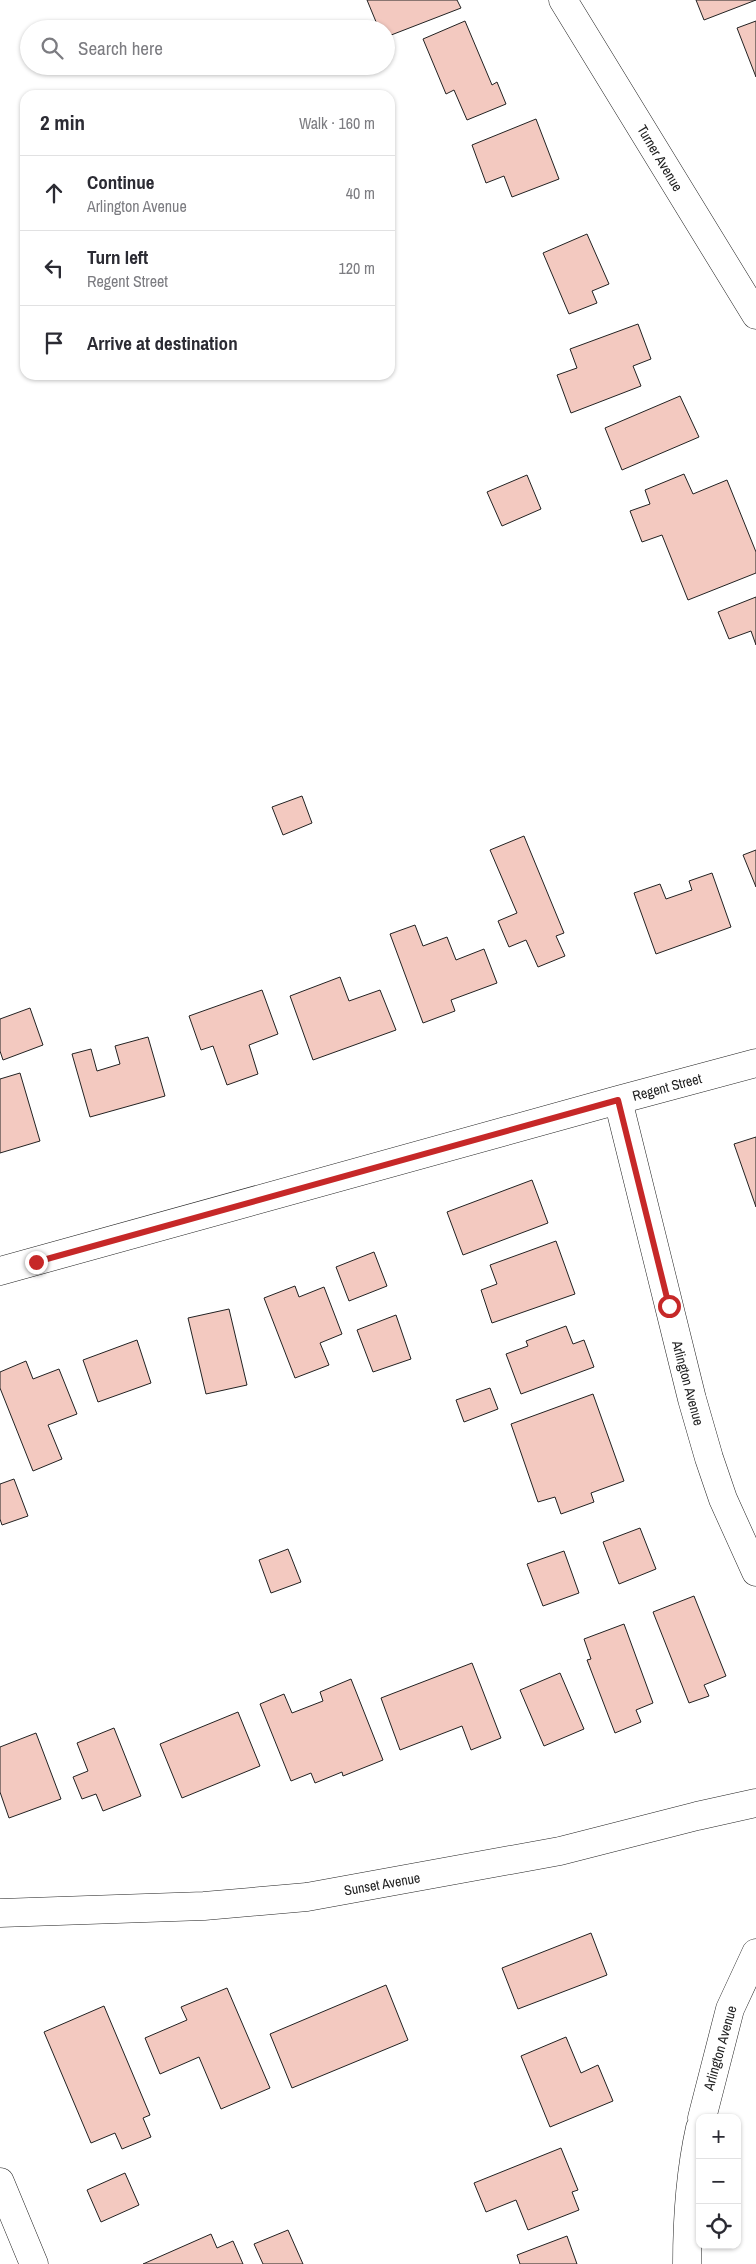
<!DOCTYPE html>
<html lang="en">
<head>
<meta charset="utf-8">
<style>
	:root { --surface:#fff; --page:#f2f2f3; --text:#2b2b33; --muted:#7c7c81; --line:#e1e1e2 }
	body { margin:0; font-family:"Archivo Narrow",sans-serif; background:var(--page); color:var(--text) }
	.controls { position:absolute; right:15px; bottom:15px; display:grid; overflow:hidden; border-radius:10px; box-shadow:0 1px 4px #0004 }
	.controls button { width:45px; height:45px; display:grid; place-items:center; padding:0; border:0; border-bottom:1px solid var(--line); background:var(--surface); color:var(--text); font:25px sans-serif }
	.stop { position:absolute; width:15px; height:15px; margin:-11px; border:4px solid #c62828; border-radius:50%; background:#fff }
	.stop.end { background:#c62828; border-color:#fff; box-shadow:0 1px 5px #0008 }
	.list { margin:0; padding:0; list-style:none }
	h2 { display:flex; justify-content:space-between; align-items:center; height:65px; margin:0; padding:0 20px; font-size:21px }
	h2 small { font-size:16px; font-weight:400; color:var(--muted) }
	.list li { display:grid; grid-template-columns:32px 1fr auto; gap:15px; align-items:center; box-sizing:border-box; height:75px; padding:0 20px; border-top:1px solid var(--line) }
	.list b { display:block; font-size:19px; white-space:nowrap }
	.list p { margin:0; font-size:16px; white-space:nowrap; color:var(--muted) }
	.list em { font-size:16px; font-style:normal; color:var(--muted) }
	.icon { flex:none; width:28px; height:28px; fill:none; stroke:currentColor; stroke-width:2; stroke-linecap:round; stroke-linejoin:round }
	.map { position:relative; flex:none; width:756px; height:2264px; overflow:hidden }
	.search { position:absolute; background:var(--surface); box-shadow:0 1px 4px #0004; left:20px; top:20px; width:375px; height:55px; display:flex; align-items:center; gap:12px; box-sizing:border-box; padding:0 18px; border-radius:28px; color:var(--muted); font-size:19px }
	.panel { position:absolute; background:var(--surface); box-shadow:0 1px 4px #0004; left:20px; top:90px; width:375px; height:290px; border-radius:15px }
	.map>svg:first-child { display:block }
</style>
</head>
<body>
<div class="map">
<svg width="756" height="2264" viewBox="0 0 756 2264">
	<rect width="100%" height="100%" fill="#fff"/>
	<path fill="#f3c9c0" stroke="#222" d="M367,0h90l4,8 -75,29v-8h-7z
		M696,0h60l-52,20z
		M465,21l27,64 5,-3 9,22 -39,16 -13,-30 -8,4 -23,-55z
		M756,21v56l-19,-49z
		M536,119l23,60 -47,18 -8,-21 -18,7 -14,-38z
		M587,234l22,50 -17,7 5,12 -28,11 -26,-61z
		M638,324l13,35 -18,7 8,20 -70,27 -14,-38 20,-7 -7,-19z
		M680,396l19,41 -77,33 -17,-42z
		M684,474l9,20 34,-14 29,72v21l-68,27 -26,-65 -20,7 -12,-31 20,-7 -5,-14z
		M527,475l14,34 -39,17 -15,-34z
		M756,597v48l-5,-14 -22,8 -11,-27z
		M302,796l10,27 -29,12 -11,-28z
		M524,836l40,97 -8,3 9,20 -27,11 -12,-27 -17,7 -11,-26 19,-8 -27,-63z
		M756,850v37l-13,-32z
		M712,873l19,54 -75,27 -22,-61 26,-9 6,15 26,-9 -3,-9z
		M415,925l8,21 24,-9 9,23 28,-11 13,34 -46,17 4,11 -32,12 -33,-89z
		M340,977l9,24 31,-11 16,40 -83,30 -23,-64z
		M262,990l16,44 -29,11 9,29 -31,11 -14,-39 -12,4 -12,-34z
		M30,1008l13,37 -40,15 -3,-9v-32z
		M148,1037l17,59 -75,21 -18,-63 19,-5 6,22 23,-7 -5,-18z
		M20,1073l20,68 -40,12v-74z
		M756,1137v70l-22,-63z
		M532,1180l16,43 -85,32 -16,-43z
		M556,1241l19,53 -83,29 -11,-33 16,-6 -7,-19z
		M374,1252l13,34 -38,15 -13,-34z
		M295,1286l4,11 25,-10 18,47 -22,9 9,22 -34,13 -31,-80z
		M229,1309l18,76 -41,9 -18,-76z
		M396,1315l15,44 -38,13 -16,-42z
		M566,1326l7,18 11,-4 10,27 -73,27 -15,-40 22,-8 -2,-5z
		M137,1340l14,43 -53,19 -15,-42z
		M26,1361l7,18 26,-10 18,45 -29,11 14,34 -29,12 -33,-83v-16z
		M490,1388l8,21 -34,13 -8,-22z
		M593,1394l31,87 -33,12 3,9 -33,12 -6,-17 -17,5 -27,-78z
		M14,1479l14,37 -26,9 -2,-6v-35z
		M640,1528l16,41 -37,15 -16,-42z
		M288,1549l13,33 -30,11 -12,-33z
		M564,1551l15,42 -36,13 -16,-42z
		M694,1596l32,80 -22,9 5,11 -20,7 -36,-91z
		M624,1624l29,79 -17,7 5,12 -26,11 -28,-73 4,-1 -7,-20z
		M472,1663l29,75 -30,12 -9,-24 -62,24 -19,-52z
		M560,1673l24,56 -40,17 -24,-56z
		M351,1679l32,81 -40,16 -1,-4 -27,11 -4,-10 -20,8 -31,-77 24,-10 8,19 31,-12 -3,-9z
		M238,1712l22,54 -78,32 -22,-54z
		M114,1728l27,68 -38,15 -7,-17 -14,5 -9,-22 15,-6 -11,-28z
		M36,1733l25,66 -52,19 -9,-26v-45z
		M591,1933l16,42 -89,34 -16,-41z
		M386,1985l22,55 -116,48 -22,-54z
		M227,1988l43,100 -49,21 -22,-52 -39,17 -15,-36 42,-18 -6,-13z
		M104,2006l46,109 -7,3 8,19 -29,12 -7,-16 -24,10 -47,-111z
		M566,2037l15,36 17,-8 15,36 -63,26 -29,-71z
		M561,2148l17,42 -6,2 7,18 -51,20 -12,-30 -30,12 -12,-29z
		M125,2173l14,32 -38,17 -14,-32z
		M288,2230l15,34h-40l-9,-20z
		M211,2234l6,14 16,-7 10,23h-100z
		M567,2236l10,28h-57l-3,-9z"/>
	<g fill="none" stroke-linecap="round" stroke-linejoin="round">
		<defs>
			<path id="street" d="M563,0l193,315
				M618,1100l74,299 17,59 14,41 33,73
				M0,1271l618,-171 138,-37
				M0,1913l204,-7 103,-9 253,-46 137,-35 59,-13
				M702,2118l28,-109 26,-56
				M0,2182l34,82
				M687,2264c0,-46 3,-91 13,-136"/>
		</defs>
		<use href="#street" stroke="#222" stroke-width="29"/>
		<use href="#street" stroke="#fff" stroke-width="28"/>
	</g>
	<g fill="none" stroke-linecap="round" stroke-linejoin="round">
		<path stroke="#c62828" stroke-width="6" d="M36,1262l582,-162 51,206"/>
	</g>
	<g text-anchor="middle" stroke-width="4" stroke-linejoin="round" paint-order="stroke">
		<g font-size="14" fill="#222" stroke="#fff">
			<text transform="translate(660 158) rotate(59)" y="5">Turner Avenue</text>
			<text transform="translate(667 1087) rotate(-15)" y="5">Regent Street</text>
			<text transform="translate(688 1383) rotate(75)" y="5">Arlington Avenue</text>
			<text transform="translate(382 1884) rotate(-10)" y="5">Sunset Avenue</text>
			<text transform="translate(720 2048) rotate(-74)" y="5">Arlington Avenue</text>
		</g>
	</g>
</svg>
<div class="controls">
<button>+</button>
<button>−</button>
<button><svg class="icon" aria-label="locate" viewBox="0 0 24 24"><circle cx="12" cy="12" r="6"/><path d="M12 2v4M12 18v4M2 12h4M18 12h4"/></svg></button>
</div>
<div class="stop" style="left:669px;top:1306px"></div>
<div class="stop end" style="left:36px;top:1262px"></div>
<div class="search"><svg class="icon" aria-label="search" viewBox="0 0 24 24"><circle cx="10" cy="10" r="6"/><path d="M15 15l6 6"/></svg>Search here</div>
<section class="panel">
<h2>2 min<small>Walk · 160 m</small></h2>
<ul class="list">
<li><svg class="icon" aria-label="ahead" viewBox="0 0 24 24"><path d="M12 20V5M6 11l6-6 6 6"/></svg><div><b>Continue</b><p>Arlington Avenue</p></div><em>40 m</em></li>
<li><svg class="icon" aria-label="left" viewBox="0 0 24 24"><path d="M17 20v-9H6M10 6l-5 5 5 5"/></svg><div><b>Turn left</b><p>Regent Street</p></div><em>120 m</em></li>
<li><svg class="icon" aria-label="arrive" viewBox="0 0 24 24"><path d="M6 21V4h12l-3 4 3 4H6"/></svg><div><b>Arrive at destination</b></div></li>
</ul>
</section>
</div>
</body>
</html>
